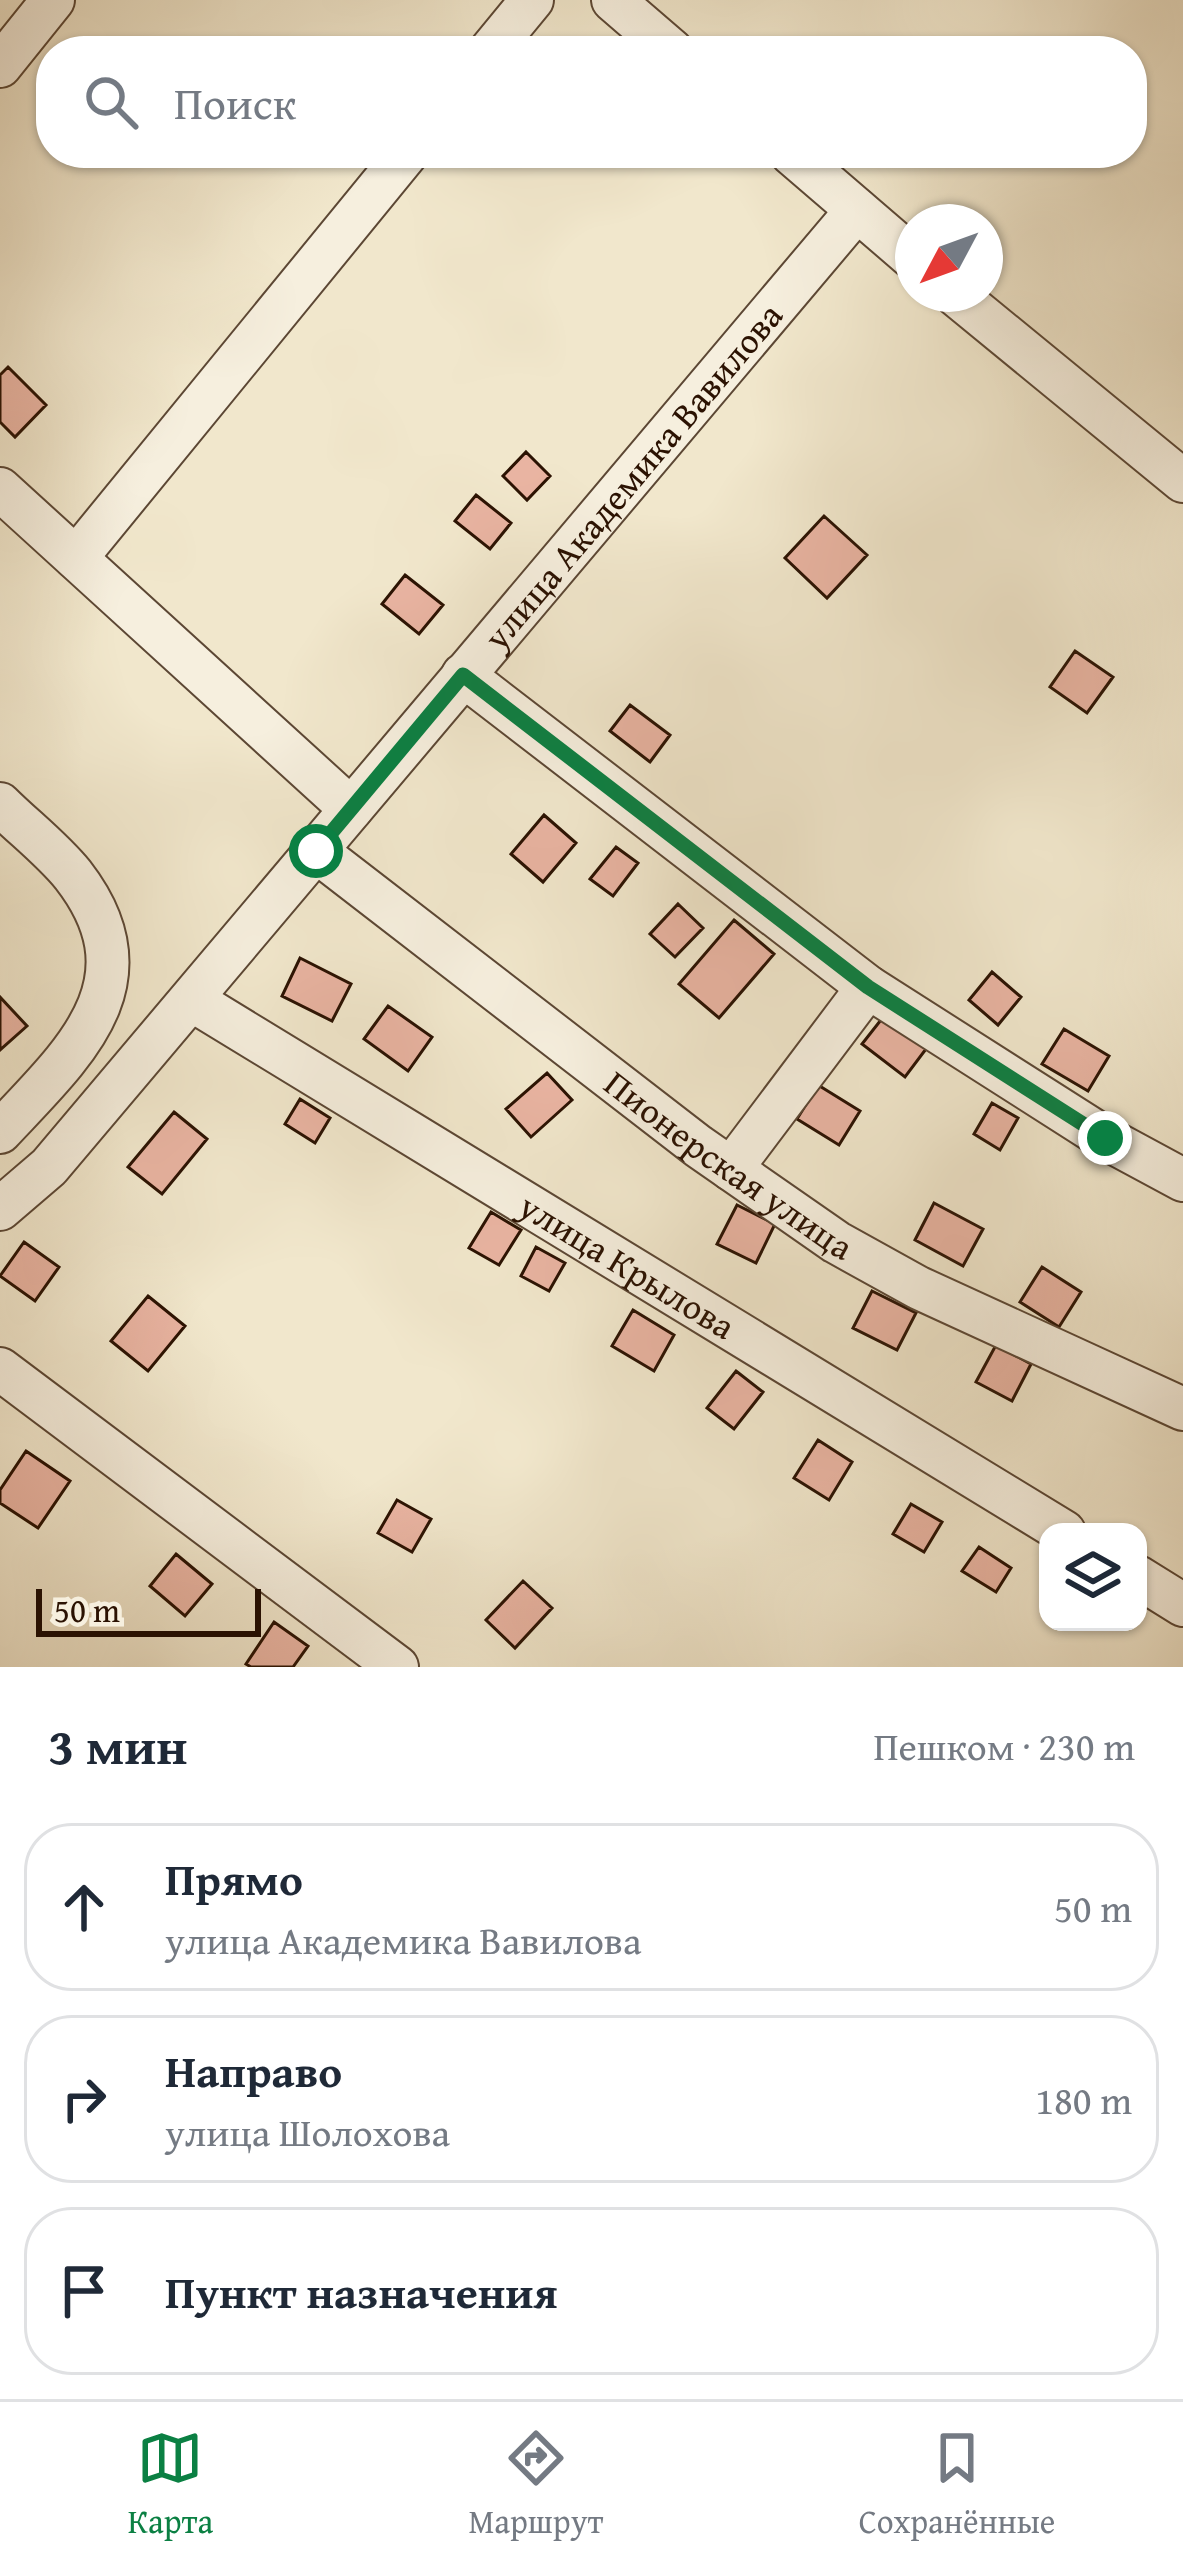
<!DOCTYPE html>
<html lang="ru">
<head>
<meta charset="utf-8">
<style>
	:root { --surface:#fff; --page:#f6f6f7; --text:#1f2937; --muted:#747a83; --line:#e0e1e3; --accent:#0b8043 }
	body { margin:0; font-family:"Gentium Book Plus",serif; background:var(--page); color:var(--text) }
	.controls { position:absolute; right:36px; bottom:36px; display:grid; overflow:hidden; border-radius:24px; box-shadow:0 3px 9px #0004 }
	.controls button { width:108px; height:108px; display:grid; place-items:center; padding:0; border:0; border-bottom:3px solid var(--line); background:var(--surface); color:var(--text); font:60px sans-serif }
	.compass { position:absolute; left:895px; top:204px; width:108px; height:108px; border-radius:50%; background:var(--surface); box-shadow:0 3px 9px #0004; rotate:229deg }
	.scale { position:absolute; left:36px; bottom:30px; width:225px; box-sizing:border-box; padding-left:12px; border:6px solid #2b1202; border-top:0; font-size:33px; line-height:42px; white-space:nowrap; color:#2b1202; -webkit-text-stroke:9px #f6efde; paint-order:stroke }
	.stop { position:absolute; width:36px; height:36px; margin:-27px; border:9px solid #0b8043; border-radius:50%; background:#fff }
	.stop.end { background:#0b8043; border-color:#fff; box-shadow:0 3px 12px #0008 }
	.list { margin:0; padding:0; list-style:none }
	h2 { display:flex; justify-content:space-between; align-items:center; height:156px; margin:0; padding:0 48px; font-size:51px }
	h2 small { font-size:39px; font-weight:400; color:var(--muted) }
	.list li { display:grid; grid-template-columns:78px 1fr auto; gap:36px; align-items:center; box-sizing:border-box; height:168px; margin:0 24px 24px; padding:0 24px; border:3px solid var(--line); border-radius:48px }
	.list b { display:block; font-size:45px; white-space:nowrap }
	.list p { margin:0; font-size:39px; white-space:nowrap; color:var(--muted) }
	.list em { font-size:39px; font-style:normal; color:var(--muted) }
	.icon { flex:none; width:66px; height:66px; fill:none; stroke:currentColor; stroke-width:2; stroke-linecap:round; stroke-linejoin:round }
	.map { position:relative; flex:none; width:1183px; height:1667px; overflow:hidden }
	.search { position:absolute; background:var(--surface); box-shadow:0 3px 9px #0004; left:36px; right:36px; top:36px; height:132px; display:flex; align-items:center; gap:30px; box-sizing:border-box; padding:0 42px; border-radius:48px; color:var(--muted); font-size:45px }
	.sheet { height:732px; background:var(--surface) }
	nav { display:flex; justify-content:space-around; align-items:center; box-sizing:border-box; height:168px; border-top:3px solid var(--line); background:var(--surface); font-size:33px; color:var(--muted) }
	nav a { display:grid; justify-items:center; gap:6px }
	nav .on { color:var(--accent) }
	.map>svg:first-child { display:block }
</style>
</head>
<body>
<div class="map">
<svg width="1183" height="1667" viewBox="0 0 1183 1667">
	<rect width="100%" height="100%" fill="#f1e7cc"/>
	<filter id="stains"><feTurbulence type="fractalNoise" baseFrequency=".00167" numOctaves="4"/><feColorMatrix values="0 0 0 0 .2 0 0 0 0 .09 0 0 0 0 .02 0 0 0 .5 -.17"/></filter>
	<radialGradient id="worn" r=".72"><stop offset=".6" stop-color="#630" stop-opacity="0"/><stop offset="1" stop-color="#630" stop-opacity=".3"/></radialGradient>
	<path fill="#e9b4a2" stroke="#2b1202" stroke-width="3" d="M8,367l38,38 -31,32 -15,-15v-47z
		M526,452l24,24 -23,24 -24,-24z
		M476,495l35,28 -21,26 -35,-28z
		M824,516l43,39 -40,43 -42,-40z
		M405,575l38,30 -24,29 -37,-30z
		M1075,651l38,26 -26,36 -37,-26z
		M630,705l40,30 -20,27 -40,-31z
		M544,815l32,28 -33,39 -32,-28z
		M616,847l22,16 -25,33 -23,-17z
		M678,904l25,24 -28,29 -25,-23z
		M734,920l40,34 -55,64 -40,-34z
		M300,958l51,26 -19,37 -50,-25z
		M992,972l29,25 -23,28 -29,-25z
		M0,997l27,29 -27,24z
		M388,1006l44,31 -24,34 -44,-32z
		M884,1016l42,33 -21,28 -43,-33z
		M1064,1029l45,27 -21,35 -46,-27z
		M547,1073l25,27 -41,37 -25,-28z
		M818,1085l42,26 -21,34 -42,-26z
		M300,1099l30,19 -15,25 -30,-19z
		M992,1103l26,15 -18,32 -26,-16z
		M174,1112l33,27 -45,55 -34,-27z
		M934,1203l49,26 -20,37 -48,-26z
		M737,1205l38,19 -19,39 -39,-19z
		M491,1212l30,18 -22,35 -30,-17z
		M24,1242l35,25 -24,34 -35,-25z
		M536,1247l29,16 -16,28 -28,-15z
		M1042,1267l39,25 -22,35 -39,-25z
		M872,1291l44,22 -19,37 -44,-22z
		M148,1296l37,30 -37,45 -37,-30z
		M633,1310l41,25 -20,36 -42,-25z
		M996,1345l35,19 -19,37 -36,-19z
		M736,1371l27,21 -29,37 -27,-21z
		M818,1440l34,22 -23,38 -35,-22z
		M26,1451l44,30 -32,47 -38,-25v-13z
		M397,1500l34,19 -19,33 -34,-19z
		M911,1504l31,18 -18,30 -31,-18z
		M979,1547l32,21 -15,24 -34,-21z
		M176,1554l36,30 -27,32 -35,-30z
		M523,1581l29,27 -37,40 -29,-28z
		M274,1622l34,24 -15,21h-42l-5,-3z"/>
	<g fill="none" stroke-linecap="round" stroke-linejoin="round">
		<defs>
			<g id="minor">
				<path d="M613,0l59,51"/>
				<path d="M490,51l42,-51"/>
				<path d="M0,66l53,-66"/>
				<path d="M791,153l122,105"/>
				<path d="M955,294l228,187"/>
				<path d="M0,489l351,320"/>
				<path d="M76,558l331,-405"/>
				<path d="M463,675l405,312 237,151 78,42"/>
				<path d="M0,804c23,23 52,45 73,71 83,107 0,179 -73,257"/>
				<path id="s1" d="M316,851l382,295 138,96 83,46 264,121"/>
				<path id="s2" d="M192,1000l872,532"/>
				<path d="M731,1169l137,-182"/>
				<path id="s3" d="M0,1209l49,-42 808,-957"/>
				<path d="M0,1369l397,298"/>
				<path d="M1138,1577l45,28"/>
			</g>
		</defs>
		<use href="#minor" stroke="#5c4734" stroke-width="46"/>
		<use href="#minor" stroke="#f6efde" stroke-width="42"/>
	</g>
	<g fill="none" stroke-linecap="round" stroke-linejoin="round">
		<path stroke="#0b8043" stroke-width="15" d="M316,851l147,-176 405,312 237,151"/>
	</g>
	<g text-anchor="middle" stroke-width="10" stroke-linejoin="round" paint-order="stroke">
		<g font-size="36" fill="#2b1202" stroke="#f6efde">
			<text dy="13" stroke="none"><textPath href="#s3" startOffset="969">улица Академика Вавилова</textPath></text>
			<text dy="13" stroke="none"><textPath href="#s1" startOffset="519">Пионерская улица</textPath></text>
			<text dy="13" stroke="none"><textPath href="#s2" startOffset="510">улица Крылова</textPath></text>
		</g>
	</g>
	<rect width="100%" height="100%" filter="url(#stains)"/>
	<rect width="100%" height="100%" fill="url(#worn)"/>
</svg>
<div class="controls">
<button><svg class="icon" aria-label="layers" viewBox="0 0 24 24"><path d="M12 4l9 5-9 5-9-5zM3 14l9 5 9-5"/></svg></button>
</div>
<svg class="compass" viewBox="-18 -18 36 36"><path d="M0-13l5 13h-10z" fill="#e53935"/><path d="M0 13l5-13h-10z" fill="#747a83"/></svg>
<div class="scale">50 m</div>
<div class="stop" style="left:316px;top:851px"></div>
<div class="stop end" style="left:1105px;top:1138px"></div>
<div class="search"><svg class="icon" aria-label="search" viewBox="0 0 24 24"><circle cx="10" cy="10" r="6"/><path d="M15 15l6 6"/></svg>Поиск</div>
</div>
<section class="sheet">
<h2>3 мин<small>Пешком · 230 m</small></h2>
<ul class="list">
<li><svg class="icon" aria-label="ahead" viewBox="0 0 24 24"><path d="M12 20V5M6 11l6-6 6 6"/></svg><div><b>Прямо</b><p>улица Академика Вавилова</p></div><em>50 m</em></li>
<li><svg class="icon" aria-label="right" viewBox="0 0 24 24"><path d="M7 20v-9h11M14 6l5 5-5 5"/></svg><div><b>Направо</b><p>улица Шолохова</p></div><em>180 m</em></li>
<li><svg class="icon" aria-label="arrive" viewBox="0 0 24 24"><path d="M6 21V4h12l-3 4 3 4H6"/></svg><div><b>Пункт назначения</b></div></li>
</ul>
</section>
<nav>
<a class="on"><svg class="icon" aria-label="map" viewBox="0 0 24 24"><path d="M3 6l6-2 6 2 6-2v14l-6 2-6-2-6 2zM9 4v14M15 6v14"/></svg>Карта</a>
<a><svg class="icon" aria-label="directions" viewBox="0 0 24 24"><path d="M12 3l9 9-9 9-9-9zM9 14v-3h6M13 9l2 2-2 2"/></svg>Маршрут</a>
<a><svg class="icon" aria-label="saved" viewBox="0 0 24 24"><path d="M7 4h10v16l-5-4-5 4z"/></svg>Сохранённые</a>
</nav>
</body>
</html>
